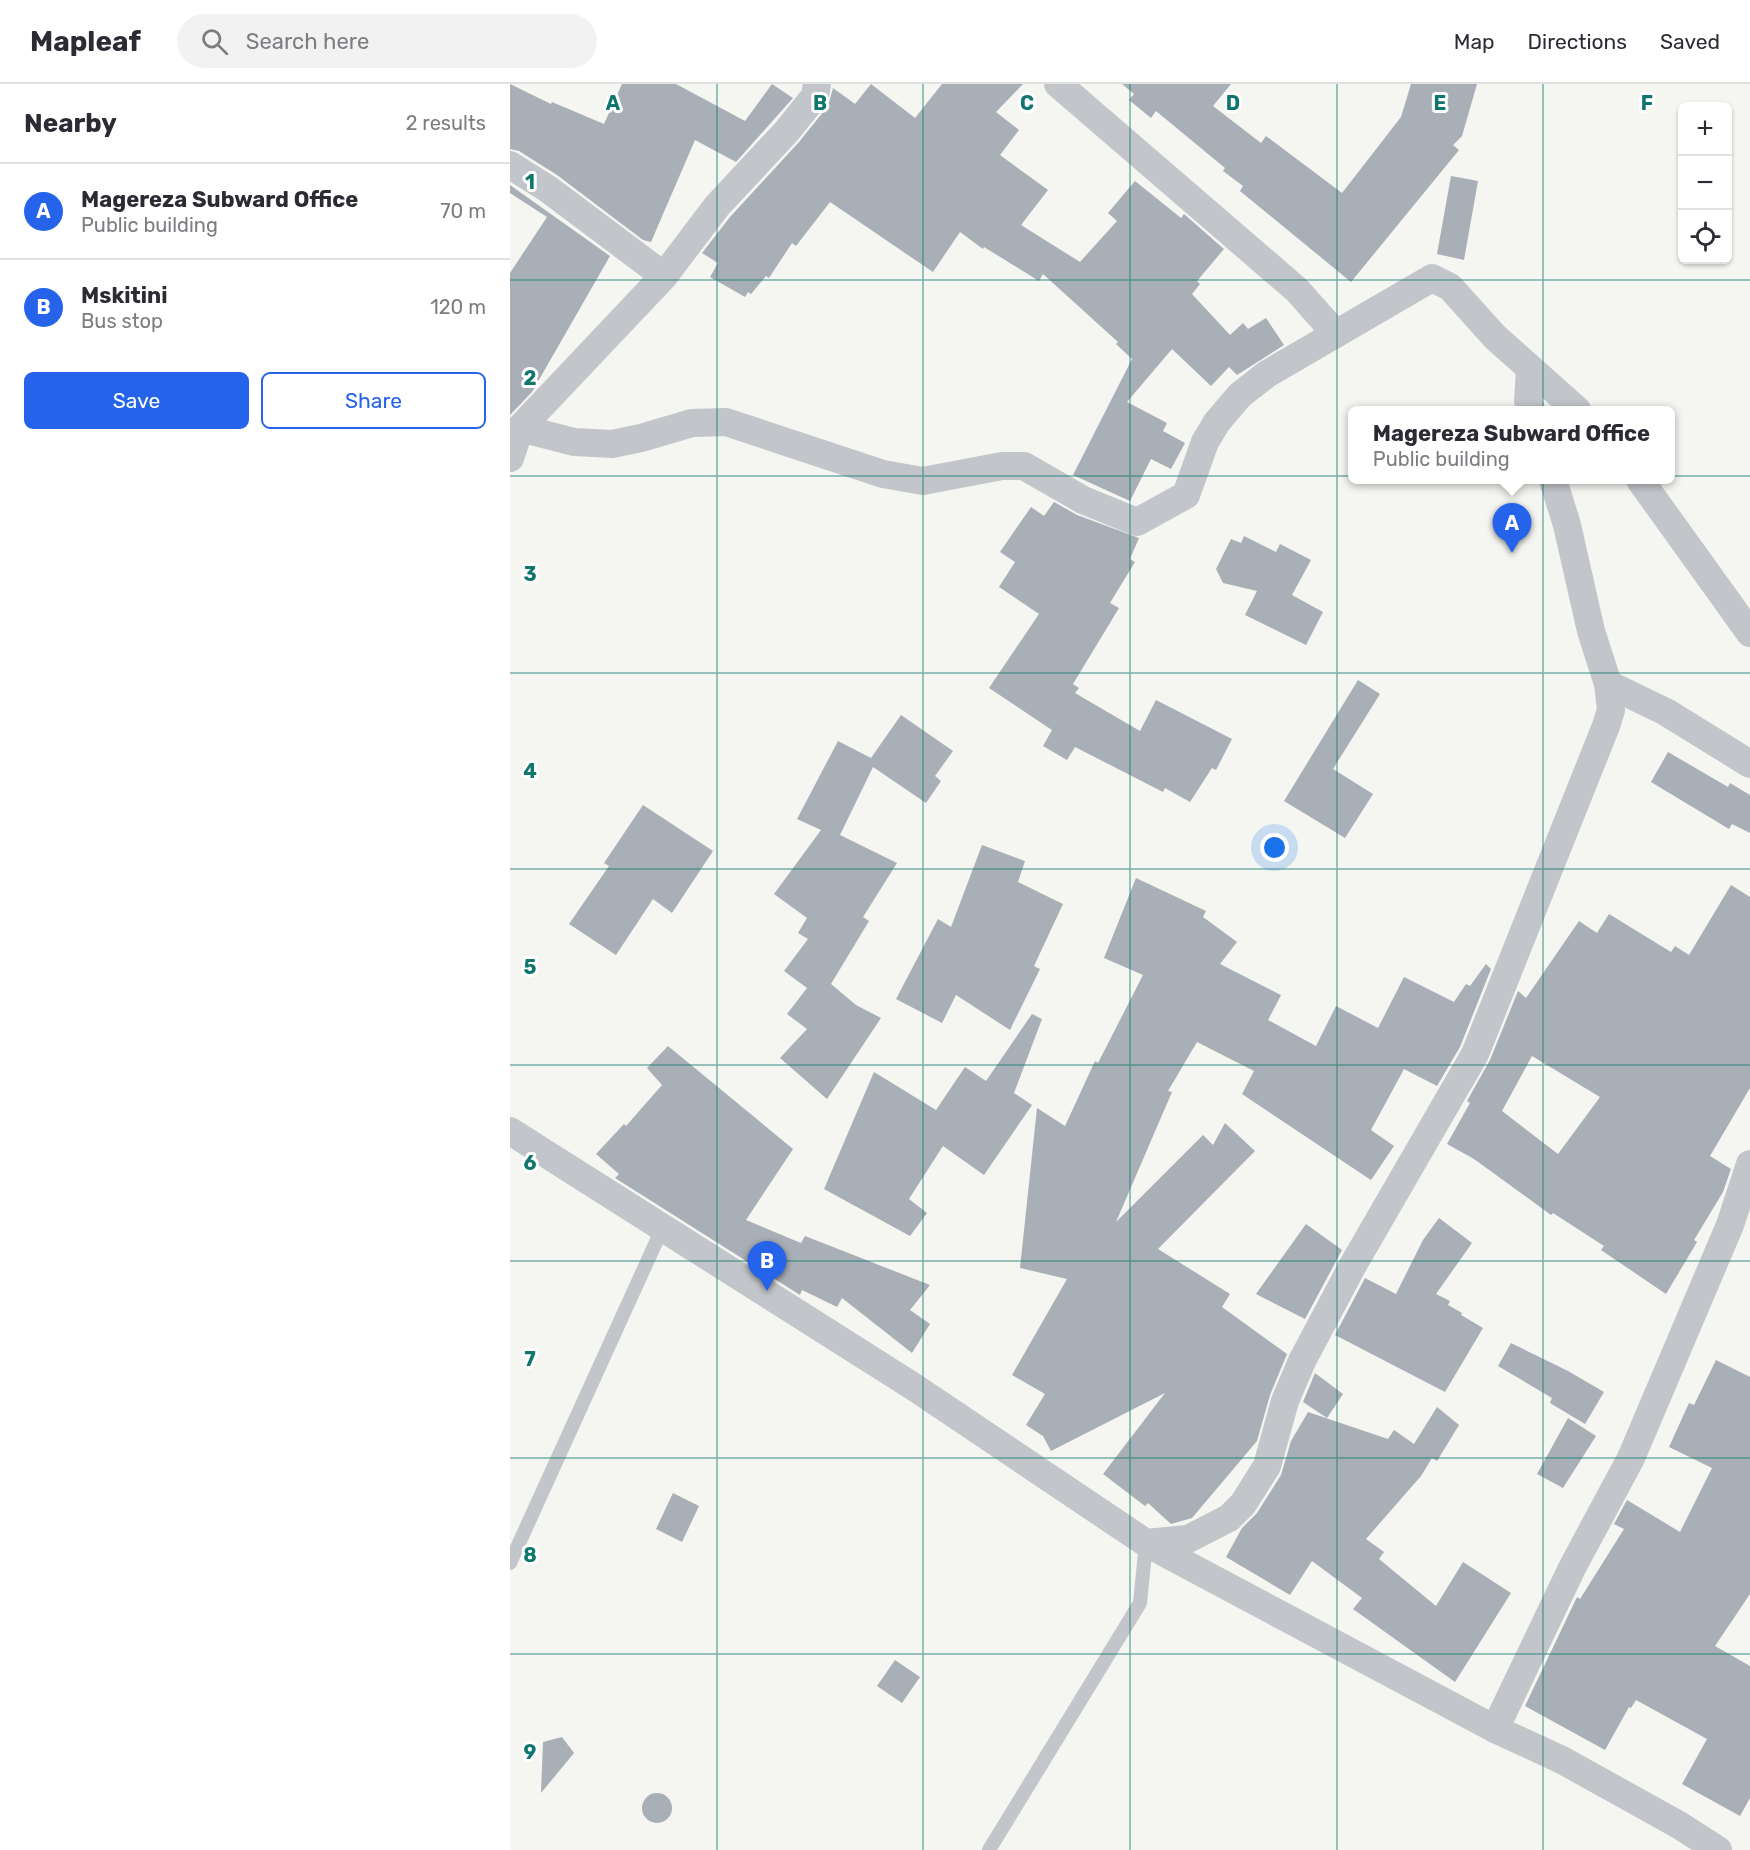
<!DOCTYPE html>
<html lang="en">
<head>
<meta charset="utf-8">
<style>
	:root { --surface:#fff; --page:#f2f2f3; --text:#2b2b33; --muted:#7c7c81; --line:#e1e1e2; --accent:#2563eb }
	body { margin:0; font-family:Rubik,sans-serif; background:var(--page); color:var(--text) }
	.controls { position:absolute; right:18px; top:18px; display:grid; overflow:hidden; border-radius:9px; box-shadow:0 2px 4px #0004 }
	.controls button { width:54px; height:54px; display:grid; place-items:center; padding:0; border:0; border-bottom:2px solid var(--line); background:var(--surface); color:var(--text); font:30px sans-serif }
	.you { position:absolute; left:765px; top:764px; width:21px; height:21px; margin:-15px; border:4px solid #fff; border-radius:50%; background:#1a73e8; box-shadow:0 0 0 9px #1a73e833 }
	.badge { display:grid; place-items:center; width:39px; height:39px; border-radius:50%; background:var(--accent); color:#fff; font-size:20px; font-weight:700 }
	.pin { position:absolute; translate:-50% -50px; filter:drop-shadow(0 2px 3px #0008) }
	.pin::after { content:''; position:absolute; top:32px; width:21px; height:18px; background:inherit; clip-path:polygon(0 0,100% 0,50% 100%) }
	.popup { position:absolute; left:838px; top:322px; width:327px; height:78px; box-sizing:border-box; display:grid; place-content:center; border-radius:9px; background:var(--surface); filter:drop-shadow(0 2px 4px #0005); font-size:20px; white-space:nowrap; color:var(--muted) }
	.popup b { font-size:22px; color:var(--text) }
	.popup::after { content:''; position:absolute; left:50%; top:100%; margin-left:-12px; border:12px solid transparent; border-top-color:var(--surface) }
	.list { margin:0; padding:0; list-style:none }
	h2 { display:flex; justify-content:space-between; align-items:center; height:78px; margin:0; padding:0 24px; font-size:26px }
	h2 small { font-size:20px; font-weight:400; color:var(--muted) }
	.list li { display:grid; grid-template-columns:39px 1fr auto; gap:18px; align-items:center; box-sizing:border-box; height:96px; padding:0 24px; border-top:2px solid var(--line) }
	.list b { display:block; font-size:22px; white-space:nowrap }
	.list p { margin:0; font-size:20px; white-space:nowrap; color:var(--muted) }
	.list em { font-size:20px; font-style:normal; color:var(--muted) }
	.actions { display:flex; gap:12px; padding:18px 24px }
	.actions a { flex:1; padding:14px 0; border:2px solid var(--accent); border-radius:9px; text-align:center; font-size:21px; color:var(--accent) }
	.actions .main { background:var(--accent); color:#fff }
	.icon { flex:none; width:33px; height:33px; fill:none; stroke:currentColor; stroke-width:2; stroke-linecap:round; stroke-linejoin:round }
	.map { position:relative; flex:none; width:1240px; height:1766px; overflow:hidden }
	header { display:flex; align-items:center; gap:36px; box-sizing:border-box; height:84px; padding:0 30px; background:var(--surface); border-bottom:2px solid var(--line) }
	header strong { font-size:28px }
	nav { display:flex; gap:33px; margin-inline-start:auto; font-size:21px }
	.search { width:420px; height:54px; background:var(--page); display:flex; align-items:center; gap:15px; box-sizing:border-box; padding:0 21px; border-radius:33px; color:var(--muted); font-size:22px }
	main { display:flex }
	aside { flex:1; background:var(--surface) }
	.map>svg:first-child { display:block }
</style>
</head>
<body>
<header>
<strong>Mapleaf</strong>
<div class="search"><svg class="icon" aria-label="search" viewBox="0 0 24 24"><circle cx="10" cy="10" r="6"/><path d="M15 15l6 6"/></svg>Search here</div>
<nav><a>Map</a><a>Directions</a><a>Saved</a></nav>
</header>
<main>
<aside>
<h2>Nearby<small>2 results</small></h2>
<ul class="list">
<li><span class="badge">A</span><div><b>Magereza Subward Office</b><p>Public building</p></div><em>70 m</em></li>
<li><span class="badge">B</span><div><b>Mskitini</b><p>Bus stop</p></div><em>120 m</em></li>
</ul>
<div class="actions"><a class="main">Save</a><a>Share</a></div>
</aside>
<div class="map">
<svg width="1240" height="1766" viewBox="0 0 1240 1766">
	<rect width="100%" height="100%" fill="#f5f5f1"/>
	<path fill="#a8afb6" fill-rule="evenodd" d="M0,0l41,20 1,-2 52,22 18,-40h54l69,37 27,-37 21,14 -57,64 -41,-22 -44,102 -8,-2 -86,-65 -38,-24 -9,-2z
		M361,0l44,34 27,-34h81l-27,28 23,18 -19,25 48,35 -27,35 59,37 37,-41 -9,-8 27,-32 46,37 3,-4 40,35 -27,32 3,3 -8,10 38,41 13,-12 5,6 18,-11 18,27 -47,30 -8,-8 -18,19 -39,-37 -45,53 40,21 -4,8 22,12 -14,26 -20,-10 -21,42 -57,-26 59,-116 -16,-15 2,-2 -75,-68 -4,7 -55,-34 -1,2 -23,-17 -27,40 -103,-70 -34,44 -4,-3 -23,35 -3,-2 -15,18 -3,-2 -3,5 -35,-20 8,-14 -16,-10 28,-36 69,-75 29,-36 5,-18 22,16z
		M612,0h109l-18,22 48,37 5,-7 76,57 59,-76 10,-33h66l-15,52 -9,9 6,5 -108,132 -111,-91 3,-5 -20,-15 2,-3 -69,-57 -5,7 -22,-18 5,-6z
		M941,92l27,5 -14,79 -27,-6z
		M0,101l100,71 -78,136 -22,23v-142l37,-56 -37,-24z
		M544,418l23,13 62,23 -9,21 5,3 -25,41 9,5 -46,76 6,4 -4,5 65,38 16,-31 76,39 -16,31 -4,-2 -22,34 -25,-14 -2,4 -88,-45 -8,13 -24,-14 9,-16 -63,-42 50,-74 -40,-27 16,-25 -15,-10 31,-45 13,9z
		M734,452l32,16 4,-8 31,16 -19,35 31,17 -17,33 -61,-30 12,-24 -34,-8 -7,-14 15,-30 10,4z
		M848,596l22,14 -47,75 40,25 -28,44 -61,-37z
		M391,631l52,36 -18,25 6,5 -15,22 -53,-36 -33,68 57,28 -34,54 6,4 -38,63 25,21 25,13 -54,81 -47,-41 27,-29 -20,-15 20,-26 -23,-17 24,-32 -10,-6 9,-15 -33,-24 47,-64 -24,-11 41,-78 33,17z
		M1158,668l60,35 2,-4 20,12v38l-18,-9 -3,5 -78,-47z
		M133,721l70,46 -41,62 -19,-14 -37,56 -47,-31 40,-58 -5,-3z
		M472,761l43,16 -7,21 45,22 -29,62 6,3 -30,61 -54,-35 -14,28 -46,-24 42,-80 13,8z
		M626,794l70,33 -3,6 34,25 -17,22 61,31 -13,25 48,26 20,-40 42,22 26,-51 50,25 12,-18 4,2 16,-22 5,5 -31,78 -23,39 -33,-17 -33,61 23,16 -23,34 -129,-86 12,-23 -57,-29 -29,49 4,1 -56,130 87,-87 10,10 12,-22 30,28 -97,98 72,45 -8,13 65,47 -17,41 -13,46 -65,77 -21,6 -23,-21 -3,3 -42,-32 62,-81 -114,58 -8,-15 -17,-11 19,-31 -33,-19 55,-96 -47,-11 17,-160 28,18 30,-65 3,2 45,-88 -39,-17z
		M1221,801l19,12v191l-40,68 21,13 -8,23 -29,48 3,2 -31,52 -65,-44 3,-4 -51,-33 -2,2 -77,-56 -27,-15 23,-41 -3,-2 23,-41 28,-69 8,7 53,-77 18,12 12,-19 62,38 4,-6 14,9zM1022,972l68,41 -42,57 -56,-43z
		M522,930l10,5 -28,74 18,12 -48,70 -41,-29 -34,53 18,14 -17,23 -86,-47 50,-117 62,38 29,-43 21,14z
		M158,962l125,103 -47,71 55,23 4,-7 125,49 -20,25 20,14 -18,29 -70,-55 -5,9 -35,-17 -2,5 -185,-117 4,-4 -23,-20 28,-30 2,2 36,-41 -15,-17z
		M929,1134l33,25 -36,51 14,7 -2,4 14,8 -1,2 22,13 -38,64 -110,-57 30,-57 31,16 27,-54z
		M796,1140l36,26 -37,69 -49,-25z
		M1001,1259l57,28 36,21 -19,32 -35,-21 2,-5 -54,-32z
		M1206,1276l34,17v217l-35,52 35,20v132l-10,18 -58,-32 25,-45 -71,-39 -5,8 -2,-1 -24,43 -80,-44 52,-109 3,2 44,-70 -10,-5 13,-24 53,32 32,-64 -43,-21 20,-44 5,2z
		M805,1289l28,21 -16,24 -24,-16z
		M927,1323l22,18 -22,36 -5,-3 -11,18 -55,63 18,13 -5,7 57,47 27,-44 48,31 -56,89 -102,-73 9,-11 -50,-37 -22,34 -64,-38 16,-29 15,-15 24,-38 10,-34 17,-29 80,27 6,-9 20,14z
		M1058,1334l28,18 -33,52 -26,-14z
		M163,1409l26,13 -17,36 -26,-13z
		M385,1576l25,17 -18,26 -25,-17z
		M52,1653l12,16 -33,40 2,-51z
		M132 1724a15 15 0 1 1 30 0a15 15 0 1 1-30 0Z"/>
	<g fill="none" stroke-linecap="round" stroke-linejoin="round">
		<path stroke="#c2c5c9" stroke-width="14" d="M0,1479l152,-334
			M479,1766l151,-247 6,-60"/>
		<path stroke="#c2c5c9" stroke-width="28" d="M548,0l239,206 39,44
			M0,81l38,24 116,87
			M1020,285l-2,32 3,9
			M10,344l54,14 38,2 29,-6 51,-15 34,-1 157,52 40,7 79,-15h22l59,34 54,22 49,-27 19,-53 12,-20 23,-27 27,-21 165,-96 18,9 45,50 82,73
			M0,374l10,-30 144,-152 53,-70 70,-75 28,-35 2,-12
			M1130,396l110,153
			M1098,600l58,28 84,52
			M0,1047l404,256 232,156 349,186 67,31 117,65 39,25
			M636,1459l42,-4 41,-21 14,-14 24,-38 18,-65 17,-40 51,-96 122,-211 131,-328 5,-16 -3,-26 -17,-53 -24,-106 -14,-45
			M985,1645l77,-161 59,-110 99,-233 20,-61"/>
	</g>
	<path fill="none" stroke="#0f766e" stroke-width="1.5" stroke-opacity="0.55" d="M207,0v1766M413,0v1766M620,0v1766M827,0v1766M1033,0v1766M0,196h1240M0,392h1240M0,589h1240M0,785h1240M0,981h1240M0,1177h1240M0,1374h1240M0,1570h1240"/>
	<g font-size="20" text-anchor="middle" font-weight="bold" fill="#0f766e" stroke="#fff" stroke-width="6" stroke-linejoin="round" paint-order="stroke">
		<text x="103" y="26">A</text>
		<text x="310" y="26">B</text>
		<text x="517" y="26">C</text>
		<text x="723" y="26">D</text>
		<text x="930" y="26">E</text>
		<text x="1137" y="26">F</text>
		<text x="20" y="105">1</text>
		<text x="20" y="301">2</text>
		<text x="20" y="497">3</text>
		<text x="20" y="694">4</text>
		<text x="20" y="890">5</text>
		<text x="20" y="1086">6</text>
		<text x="20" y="1282">7</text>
		<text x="20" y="1478">8</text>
		<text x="20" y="1675">9</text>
	</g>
</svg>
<div class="controls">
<button>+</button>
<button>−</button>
<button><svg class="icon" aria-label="locate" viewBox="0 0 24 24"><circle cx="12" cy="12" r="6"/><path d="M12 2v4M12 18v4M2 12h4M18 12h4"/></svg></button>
</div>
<div class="you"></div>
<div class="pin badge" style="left:1002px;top:469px">A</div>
<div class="popup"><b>Magereza Subward Office</b>Public building</div>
<div class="pin badge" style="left:257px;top:1207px">B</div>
</div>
</main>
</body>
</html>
